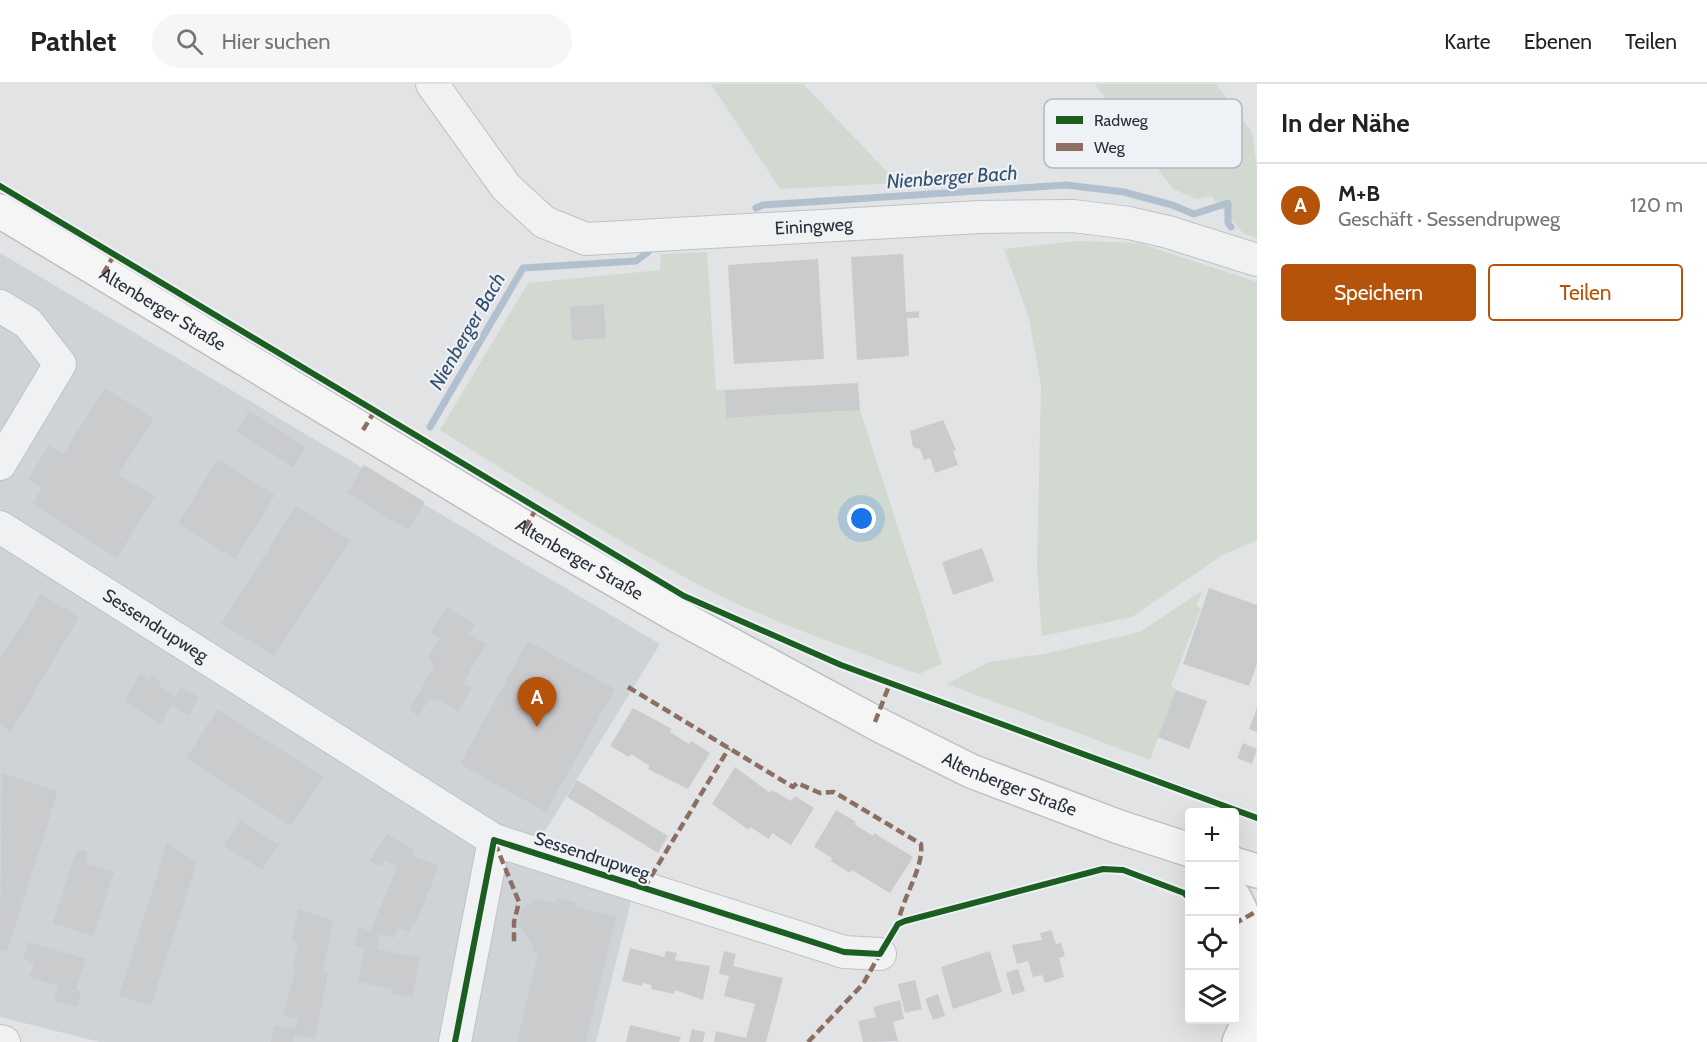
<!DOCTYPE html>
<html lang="de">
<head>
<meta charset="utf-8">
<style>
	:root { --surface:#fff; --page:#f6f6f6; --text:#222; --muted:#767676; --line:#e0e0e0; --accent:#b45309 }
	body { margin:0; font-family:Cabin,sans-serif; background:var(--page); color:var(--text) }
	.controls { position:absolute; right:18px; bottom:18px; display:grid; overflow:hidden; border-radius:6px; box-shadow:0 6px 24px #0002 }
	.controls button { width:54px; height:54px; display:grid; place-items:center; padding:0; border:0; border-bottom:2px solid var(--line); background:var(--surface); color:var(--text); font:30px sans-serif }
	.you { position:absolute; left:862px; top:435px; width:21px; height:21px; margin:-15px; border:4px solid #fff; border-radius:50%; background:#1a73e8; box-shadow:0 0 0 9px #1a73e833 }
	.badge { display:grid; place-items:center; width:39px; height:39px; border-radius:50%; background:var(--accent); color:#fff; font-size:20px; font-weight:700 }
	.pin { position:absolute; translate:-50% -50px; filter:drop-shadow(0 2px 3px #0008) }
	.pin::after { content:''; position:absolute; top:32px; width:21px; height:18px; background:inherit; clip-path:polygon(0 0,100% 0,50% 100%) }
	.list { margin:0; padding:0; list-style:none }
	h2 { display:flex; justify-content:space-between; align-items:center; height:78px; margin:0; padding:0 24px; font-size:26px }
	h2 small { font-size:20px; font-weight:400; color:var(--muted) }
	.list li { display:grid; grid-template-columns:39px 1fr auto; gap:18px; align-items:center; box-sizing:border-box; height:84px; padding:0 24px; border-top:2px solid var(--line) }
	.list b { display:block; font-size:22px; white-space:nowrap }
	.list p { margin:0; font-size:20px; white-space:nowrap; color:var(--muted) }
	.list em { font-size:20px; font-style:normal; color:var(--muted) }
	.actions { display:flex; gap:12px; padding:18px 24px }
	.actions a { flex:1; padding:14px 0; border:2px solid var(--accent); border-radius:6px; text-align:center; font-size:21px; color:var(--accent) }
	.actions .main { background:var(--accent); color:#fff }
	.icon { flex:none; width:33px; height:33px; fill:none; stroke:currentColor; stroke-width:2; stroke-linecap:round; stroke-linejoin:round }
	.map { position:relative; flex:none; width:1257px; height:958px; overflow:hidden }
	header { display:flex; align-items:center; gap:36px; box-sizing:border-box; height:84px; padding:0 30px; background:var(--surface); border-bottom:2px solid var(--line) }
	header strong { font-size:28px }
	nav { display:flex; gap:33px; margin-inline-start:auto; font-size:21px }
	.search { width:420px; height:54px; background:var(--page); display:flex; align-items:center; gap:15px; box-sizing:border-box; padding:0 21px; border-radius:33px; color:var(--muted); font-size:22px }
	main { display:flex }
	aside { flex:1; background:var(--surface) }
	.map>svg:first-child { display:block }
</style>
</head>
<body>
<header>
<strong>Pathlet</strong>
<div class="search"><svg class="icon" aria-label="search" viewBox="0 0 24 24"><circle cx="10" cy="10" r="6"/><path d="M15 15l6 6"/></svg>Hier suchen</div>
<nav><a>Karte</a><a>Ebenen</a><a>Teilen</a></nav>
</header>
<main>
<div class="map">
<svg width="1257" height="958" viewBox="0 0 1257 958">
	<rect width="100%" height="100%" fill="#e1e3e5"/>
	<path fill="#cfd3d8" d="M0,169l660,391 -118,192 97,33 -43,173h-496l-100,-25z"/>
	<path fill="#d2d9d1" d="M711,0h92l95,99 -118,6z
		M1095,0h121l36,48 5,35v71l-13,-4 -33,-38 -14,3 -24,-10z
		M1078,157l61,2 118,39v258l-33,14 -92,63 -90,19 -5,-69 4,-182 -12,-67 -25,-69z
		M707,168l9,138h9l1,28 134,-8 82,254 -23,10c-69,-25 -146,-51 -212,-85 -91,-48 -180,-104 -267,-159l88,-147 132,-13 1,-16z
		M1203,506l-7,16 5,2 -30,78 5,4 -26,70 -203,-76 42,-22 55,-8 96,-22z"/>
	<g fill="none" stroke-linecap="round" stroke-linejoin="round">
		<path stroke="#b1c0cf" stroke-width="7" d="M756,124l7,-3 303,-20 58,7 48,13 22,9 34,-11v20l3,4
			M430,343l93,-159 113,-7 12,-9"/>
	</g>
	<path fill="#c9cbcd" d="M903,170l3,58 13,-1v7h-12l2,38 -52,4 -6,-103z
		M818,175l6,100 -90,5 -6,-99z
		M604,220l2,34 -34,2 -2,-33z
		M858,299l2,27 -134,8 -1,-28z
		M105,304l49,31 -36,56 37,21 -38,62 -85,-54 10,-16 -14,-9 21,-34 14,9z
		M249,327l56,36 -12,20 -57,-36z
		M943,336l13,30 -3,1 5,14 -23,8 -5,-15 -6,2 -4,-11 -7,-2 -3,-16z
		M218,375l57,36 -40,64 -57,-36z
		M364,381l61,37 -17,28 -61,-37z
		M296,422l54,34 -76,115 -53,-31z
		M982,464l12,33 -41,14 -11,-33z
		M1209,504l48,17v59l-8,22 -66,-22z
		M41,510l38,23 -68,115 -11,-7v-66z
		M446,523l29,17 -6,10 17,10 -23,39 9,5 -14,23 -21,-13 -2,3 -5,-3 -11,18 -10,-6 25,-44 -5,-10 11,-18 -9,-5z
		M528,557l87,48 -69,123 -86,-48z
		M140,590l10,7 2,-5 9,5 -3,5 18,10 5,-9 18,10 -11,18 -16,-10 -12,20 -35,-25z
		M1176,606l31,11 -18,48 -31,-12z
		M633,624l39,21 -2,3 19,12 2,-3 19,12 -22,36 -40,-20 2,-3 -19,-12 -2,3 -19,-11z
		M1257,624v24l-8,-3z
		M218,625l105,68 -32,49 -105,-68z
		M1243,659l14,6 -5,15 -15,-6z
		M735,683l35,26 2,-3 19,11 4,-5 19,12 -23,37 -19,-12 -3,6 -19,-12 -1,3 -37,-26z
		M2,689l56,18 -51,161 -7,-2z
		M577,696l91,56 -10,17 -91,-56z
		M836,726l20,12 -2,2 19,12 1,-3 39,24 -23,36 -38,-23 -2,3 -19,-12 1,-3 -18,-11z
		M240,736l39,25 -17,25 -38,-24z
		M387,750l27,16 -2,5 27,11 -24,59 -3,-1 -3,8 -11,-4 -4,10 -14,-4 -3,15 43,9 -8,40 -21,-5 1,-4 -34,-7 7,-35 -10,-1 4,-19 11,4 28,-65 -14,-6 -4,7 -10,-6z
		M167,759l30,19 -46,144 -32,-10z
		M77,765l10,3 -1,11 28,9 -21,64 -40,-13z
		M557,814l18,4v5l41,10 -30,125h-69l21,-89 -4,-1 -4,-12 -12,-16 4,-16 15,-9 18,4z
		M298,825l35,11 -10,51 5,2 -13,66 -20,-4 -2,7h-22l3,-17 17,4 5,-2 2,-8 -15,-3 13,-49 -3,-1 5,-23 -6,-2z
		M1051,846l5,14 5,-1 4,13 -6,2 5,19 -19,6 -3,-8 -9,2 -5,-16 -11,3 -5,-19 30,-5 -2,-7z
		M29,858l57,17 -10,30 6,2 -5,16 -23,-6 4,-15 -29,-9 5,-14 -11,-4z
		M630,864l34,9 2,-6 11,2 -2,7 35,6 -7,34 -28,-10 -1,4 -23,-5 1,-4 -9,-2 -1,3 -20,-5z
		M724,867l12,3 -3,12 50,12 -17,64h-52l2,-11 30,7 9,-34 -31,-8 5,-20 -10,-2z
		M990,867l12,41 -49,17 -12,-42z
		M1018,885l7,22 -13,4 -6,-22z
		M915,896l7,29 -17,4 -7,-29z
		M938,910l7,22 -12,4 -8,-21z
		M900,916l4,19 -11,3 5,19 -35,1 -5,-21 18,-4 -3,-10z
		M630,941l51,12 -2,5h-53z
		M692,945l13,3 -2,10h-14z"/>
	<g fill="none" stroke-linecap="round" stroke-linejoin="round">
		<defs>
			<g id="minor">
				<path id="s1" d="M432,0l74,103 38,35 42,17 394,-22 93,-1 56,7 39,9 89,28"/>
				<path d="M0,222l28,17 32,41 -60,100"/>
				<path id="s2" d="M0,443l494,313"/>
				<path d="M0,957l4,1"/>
				<path d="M455,958l39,-202 350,112 36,2"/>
			</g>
			<g id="major">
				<path id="s3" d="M0,127l525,317 151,87 205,111 90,45 148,56 71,23"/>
				<path d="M1234,780l23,7"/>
				<path d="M1234,813c22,41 23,70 19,114"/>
				<path d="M1239,958l18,-39"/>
			</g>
		</defs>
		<use href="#minor" stroke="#bfc1c3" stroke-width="34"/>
		<use href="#major" stroke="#bdc0c3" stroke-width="36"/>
		<use href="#minor" stroke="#f0f1f2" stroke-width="32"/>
		<use href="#major" stroke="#f5f5f6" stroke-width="33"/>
		<path stroke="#8d6e63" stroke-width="4.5" stroke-dasharray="9 4.5" stroke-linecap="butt" d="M103,190l11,-19
			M363,346l11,-18
			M525,444l11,-19
			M628,603l165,100 4,-4 23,10 14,-1 87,52c3,24 -19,54 -23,80
			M875,638l15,-39
			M495,759l24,59 -5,20v21
			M644,804l85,-140
			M1234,840l23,-13
			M808,958l55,-58 18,-32"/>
		<defs>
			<path id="cycleway" d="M0,102l684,410 157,69 416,153
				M455,958l39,-202 350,112 36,2 18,-30 7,-3 198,-52 20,1 61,23 6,6"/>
		</defs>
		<use href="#cycleway" stroke="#eef1f5" stroke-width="10"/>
		<use href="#cycleway" stroke="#1b5e20" stroke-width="6"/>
	</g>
	<g text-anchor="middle" stroke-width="4.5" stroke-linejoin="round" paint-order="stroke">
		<g font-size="18" fill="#29313d" stroke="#eef1f5">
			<text dy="6" stroke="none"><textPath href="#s1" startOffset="452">Einingweg</textPath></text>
			<text dy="6" stroke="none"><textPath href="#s3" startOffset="190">Altenberger Straße</textPath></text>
			<text dy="6" stroke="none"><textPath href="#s3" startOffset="676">Altenberger Straße</textPath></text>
			<text dy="6" stroke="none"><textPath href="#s2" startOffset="184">Sessendrupweg</textPath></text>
			<text dy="6" stroke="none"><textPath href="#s3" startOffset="1162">Altenberger Straße</textPath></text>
			<text transform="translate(592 772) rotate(18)" y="6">Sessendrupweg</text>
		</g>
		<g font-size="20" font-style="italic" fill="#36516e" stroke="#eef1f5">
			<text transform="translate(952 93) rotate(-4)" y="7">Nienberger Bach</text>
			<text transform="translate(467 247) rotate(-60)" y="7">Nienberger Bach</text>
		</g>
	</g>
	<rect x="1044" y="15" width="198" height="69" rx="9" fill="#eef1f5" stroke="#b3b7be" stroke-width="1.5"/>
	<rect x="1056" y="32" width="27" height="8" fill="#1b5e20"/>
	<rect x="1056" y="59" width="27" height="8" fill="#8d6e63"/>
	<g font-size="16" fill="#29313d">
		<text x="1094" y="42">Radweg</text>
		<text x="1094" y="69">Weg</text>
	</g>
</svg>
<div class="controls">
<button>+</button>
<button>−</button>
<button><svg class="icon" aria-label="locate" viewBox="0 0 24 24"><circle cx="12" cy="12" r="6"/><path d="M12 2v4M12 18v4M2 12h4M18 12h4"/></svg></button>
<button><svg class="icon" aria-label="layers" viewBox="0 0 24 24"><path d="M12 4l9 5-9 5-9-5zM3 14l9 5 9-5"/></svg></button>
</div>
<div class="you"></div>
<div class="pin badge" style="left:537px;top:643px">A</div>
</div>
<aside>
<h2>In der Nähe<small></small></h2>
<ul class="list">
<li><span class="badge">A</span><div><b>M+B</b><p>Geschäft · Sessendrupweg</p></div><em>120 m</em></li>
</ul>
<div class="actions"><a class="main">Speichern</a><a>Teilen</a></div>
</aside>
</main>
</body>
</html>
